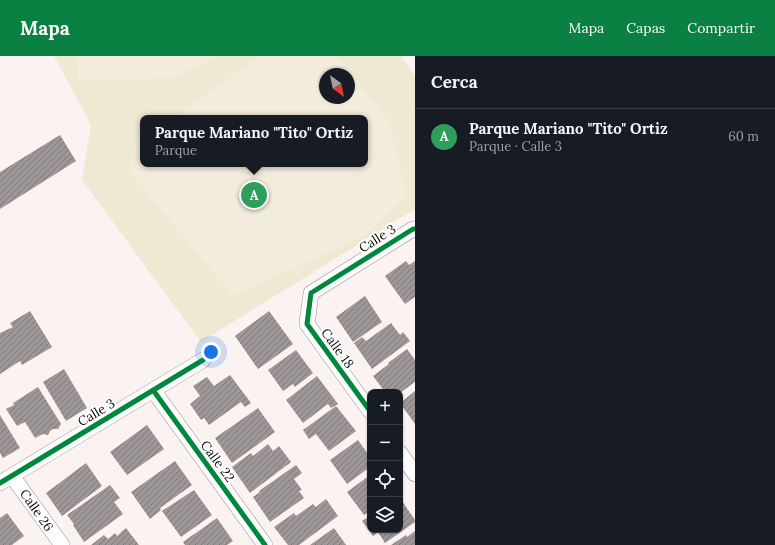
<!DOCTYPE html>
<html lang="es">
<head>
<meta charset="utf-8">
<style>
	:root { --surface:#171b24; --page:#242831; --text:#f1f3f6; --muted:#9ea1a6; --line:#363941; --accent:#0b8043 }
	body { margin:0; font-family:Lora,serif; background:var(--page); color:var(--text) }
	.controls { position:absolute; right:12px; bottom:12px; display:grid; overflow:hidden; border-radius:8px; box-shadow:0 1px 3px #0004 }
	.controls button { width:36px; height:36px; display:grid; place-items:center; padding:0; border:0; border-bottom:1px solid var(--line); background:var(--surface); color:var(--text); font:20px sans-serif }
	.compass { position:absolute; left:319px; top:12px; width:36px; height:36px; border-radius:50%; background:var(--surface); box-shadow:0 1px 3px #0004; rotate:147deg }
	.you { position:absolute; left:211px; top:296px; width:14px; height:14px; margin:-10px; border:3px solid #fff; border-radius:50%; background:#1a73e8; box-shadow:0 0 0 6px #1a73e833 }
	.badge { display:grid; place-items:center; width:26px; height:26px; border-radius:50%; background:var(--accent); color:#fff; font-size:13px; font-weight:700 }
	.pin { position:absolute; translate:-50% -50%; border:2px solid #fff; box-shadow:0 1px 4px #0006 }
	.popup { position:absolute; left:140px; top:59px; width:228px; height:52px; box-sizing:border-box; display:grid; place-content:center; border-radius:8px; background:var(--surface); filter:drop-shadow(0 1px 3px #0005); font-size:13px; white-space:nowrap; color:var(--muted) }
	.popup b { font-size:15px; color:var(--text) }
	.popup::after { content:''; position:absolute; left:50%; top:100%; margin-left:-8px; border:8px solid transparent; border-top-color:var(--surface) }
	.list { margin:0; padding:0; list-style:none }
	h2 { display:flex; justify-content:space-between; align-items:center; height:52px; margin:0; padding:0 16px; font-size:17px }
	h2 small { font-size:13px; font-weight:400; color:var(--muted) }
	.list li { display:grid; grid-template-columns:26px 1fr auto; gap:12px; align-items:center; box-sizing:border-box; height:56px; padding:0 16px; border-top:1px solid var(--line) }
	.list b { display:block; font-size:15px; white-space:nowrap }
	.list p { margin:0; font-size:13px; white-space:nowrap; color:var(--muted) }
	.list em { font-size:13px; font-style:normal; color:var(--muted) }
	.icon { flex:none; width:22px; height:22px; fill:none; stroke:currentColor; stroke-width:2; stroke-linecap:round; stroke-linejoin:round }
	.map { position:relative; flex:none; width:415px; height:489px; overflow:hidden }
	header { display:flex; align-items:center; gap:24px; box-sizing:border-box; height:56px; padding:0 20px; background:var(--accent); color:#fff }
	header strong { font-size:19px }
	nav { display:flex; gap:22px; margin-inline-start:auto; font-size:14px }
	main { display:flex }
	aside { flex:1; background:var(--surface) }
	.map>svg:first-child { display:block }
</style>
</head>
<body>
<header>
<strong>Mapa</strong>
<nav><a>Mapa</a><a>Capas</a><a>Compartir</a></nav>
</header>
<main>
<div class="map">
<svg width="415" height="489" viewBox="0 0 415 489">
	<defs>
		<pattern id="building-hatch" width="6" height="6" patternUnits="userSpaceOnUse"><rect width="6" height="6" fill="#9d9897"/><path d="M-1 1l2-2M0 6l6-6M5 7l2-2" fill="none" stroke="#7e7a7a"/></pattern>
	</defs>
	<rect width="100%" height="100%" fill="#faf3f1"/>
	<path fill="#eee9d2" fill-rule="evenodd" d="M54,0h352l-4,2 13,18v133l-214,133 -119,-162 9,-55zM325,18h24v24h-24zM143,62h222v46h-222z"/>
	<path fill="#f3ebdc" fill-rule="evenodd" d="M77,0h143l-49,22 -93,3z
		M260,0h75l53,63 19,75 -39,40 -135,62 -104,-125 6,-26 8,-6v25h222v-46h-192zM325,18h24v24h-24z"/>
	<path fill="url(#building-hatch)" d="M60,79l16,26 -76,48v-37z
		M406,205l3,4 6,-4v36l-10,7 -20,-28z
		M365,240l17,26 -29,20 -17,-25z
		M30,255l22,36 -30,18 -2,-4 -20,13v-41l13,-6 -3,-4z
		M269,255l24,33 -35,25 -23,-33z
		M391,267l9,12 3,-3 7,9 -38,28 -18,-26 8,-6 4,4z
		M407,293l8,11v22l-15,11v-1h-15l-12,-16 16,-12 -1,-1z
		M296,294l17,23 -18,14 -2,-3 -10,7 -15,-21z
		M64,313l23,39 -21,13 -23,-39z
		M230,319l21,28 -6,4 -4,-5 -32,23 -5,-7 -3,2 -11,-16 10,-8 -7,-10 14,-9 7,9z
		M317,320l21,28 -7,4 -3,-4 -25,19 -17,-23z
		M38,331l23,37 -3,5h-5l-3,2 -2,4 -5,-1 -8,4 -10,-16 -8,4 -11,-17 8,-4 -1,-2z
		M415,335v33l-15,-21z
		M336,350l20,25 -27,20 -13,-17 -7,5 -6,-9z
		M258,352l17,24 -43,31 -17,-25z
		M0,359l20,33 -17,10 -3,-5z
		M147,369l17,24 -37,26 -17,-23z
		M358,384l12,17v10l-23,17 -17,-24z
		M268,388l5,7 6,-5 12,16 -41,31 -18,-26 19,-14 2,3z
		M175,405l17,24 -32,23 1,2 -11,9 -19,-27z
		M86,407l16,23 -40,30 -16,-23z
		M296,409l6,8 -8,6 8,11 -3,1 5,7 -34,24 -17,-25 7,-5 -1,-1z
		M370,419v36l-6,4 -17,-23z
		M110,429l10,13 -6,4 9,12 -39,28 -11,-17 1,-1 -7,-9z
		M194,434l18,25 -31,22 -19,-26z
		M400,442l15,22v2l-30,21 -7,-11 -5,4 -11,-15 8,-5v14h30z
		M326,443l12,17 -39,29h-11l-14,-18 20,-14 2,3 17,-12 3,3z
		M7,457l17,23 -12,9h-12v-27z
		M217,462l16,23 -6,4h-42l-2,-3z
		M126,472l13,17h-48l13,-10 4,4 7,-6 2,3z
		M334,472l12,17h-36z
		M415,475v14h-24l15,-10 1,2z"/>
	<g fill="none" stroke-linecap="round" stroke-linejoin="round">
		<defs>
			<path id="minor" d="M153,334l112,155
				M370,355l-63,-87 4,-31 102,-64h2
				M400,397l15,21
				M12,420l50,69
				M0,427l203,-123"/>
		</defs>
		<use href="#minor" stroke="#93908f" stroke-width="16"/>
		<use href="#minor" stroke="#fefdfd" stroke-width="15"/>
		<defs>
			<path id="cycleway" d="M153,334l112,155
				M370,355l-63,-87 4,-31 102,-64h2
				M0,427l203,-123"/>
		</defs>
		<use href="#cycleway" stroke="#fff" stroke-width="8"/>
		<use href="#cycleway" stroke="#00873e" stroke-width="5"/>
	</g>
	<g text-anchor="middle" stroke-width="4" stroke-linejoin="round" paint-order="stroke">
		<g font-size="13" fill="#0c0c0c" stroke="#fff">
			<text transform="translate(377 182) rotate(-32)" y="5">Calle 3</text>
			<text transform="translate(338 292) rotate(54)" y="5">Calle 18</text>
			<text transform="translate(96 356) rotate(-31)" y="5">Calle 3</text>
			<text transform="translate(218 405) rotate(54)" y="5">Calle 22</text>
			<text transform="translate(37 454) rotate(55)" y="5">Calle 26</text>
		</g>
	</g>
</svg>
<div class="controls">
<button>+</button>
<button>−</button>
<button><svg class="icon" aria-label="locate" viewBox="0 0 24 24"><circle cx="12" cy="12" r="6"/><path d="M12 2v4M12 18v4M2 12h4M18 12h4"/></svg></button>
<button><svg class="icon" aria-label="layers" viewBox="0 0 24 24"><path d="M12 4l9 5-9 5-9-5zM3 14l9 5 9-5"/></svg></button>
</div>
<svg class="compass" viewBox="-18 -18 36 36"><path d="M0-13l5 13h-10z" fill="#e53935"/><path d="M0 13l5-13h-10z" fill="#9ea1a6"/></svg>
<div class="you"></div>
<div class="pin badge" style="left:254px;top:139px;background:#2e9e5b">A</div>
<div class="popup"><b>Parque Mariano &quot;Tito&quot; Ortiz</b>Parque</div>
</div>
<aside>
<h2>Cerca<small></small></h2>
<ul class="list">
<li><span class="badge" style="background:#2e9e5b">A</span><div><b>Parque Mariano &quot;Tito&quot; Ortiz</b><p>Parque · Calle 3</p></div><em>60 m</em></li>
</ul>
</aside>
</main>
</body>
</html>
